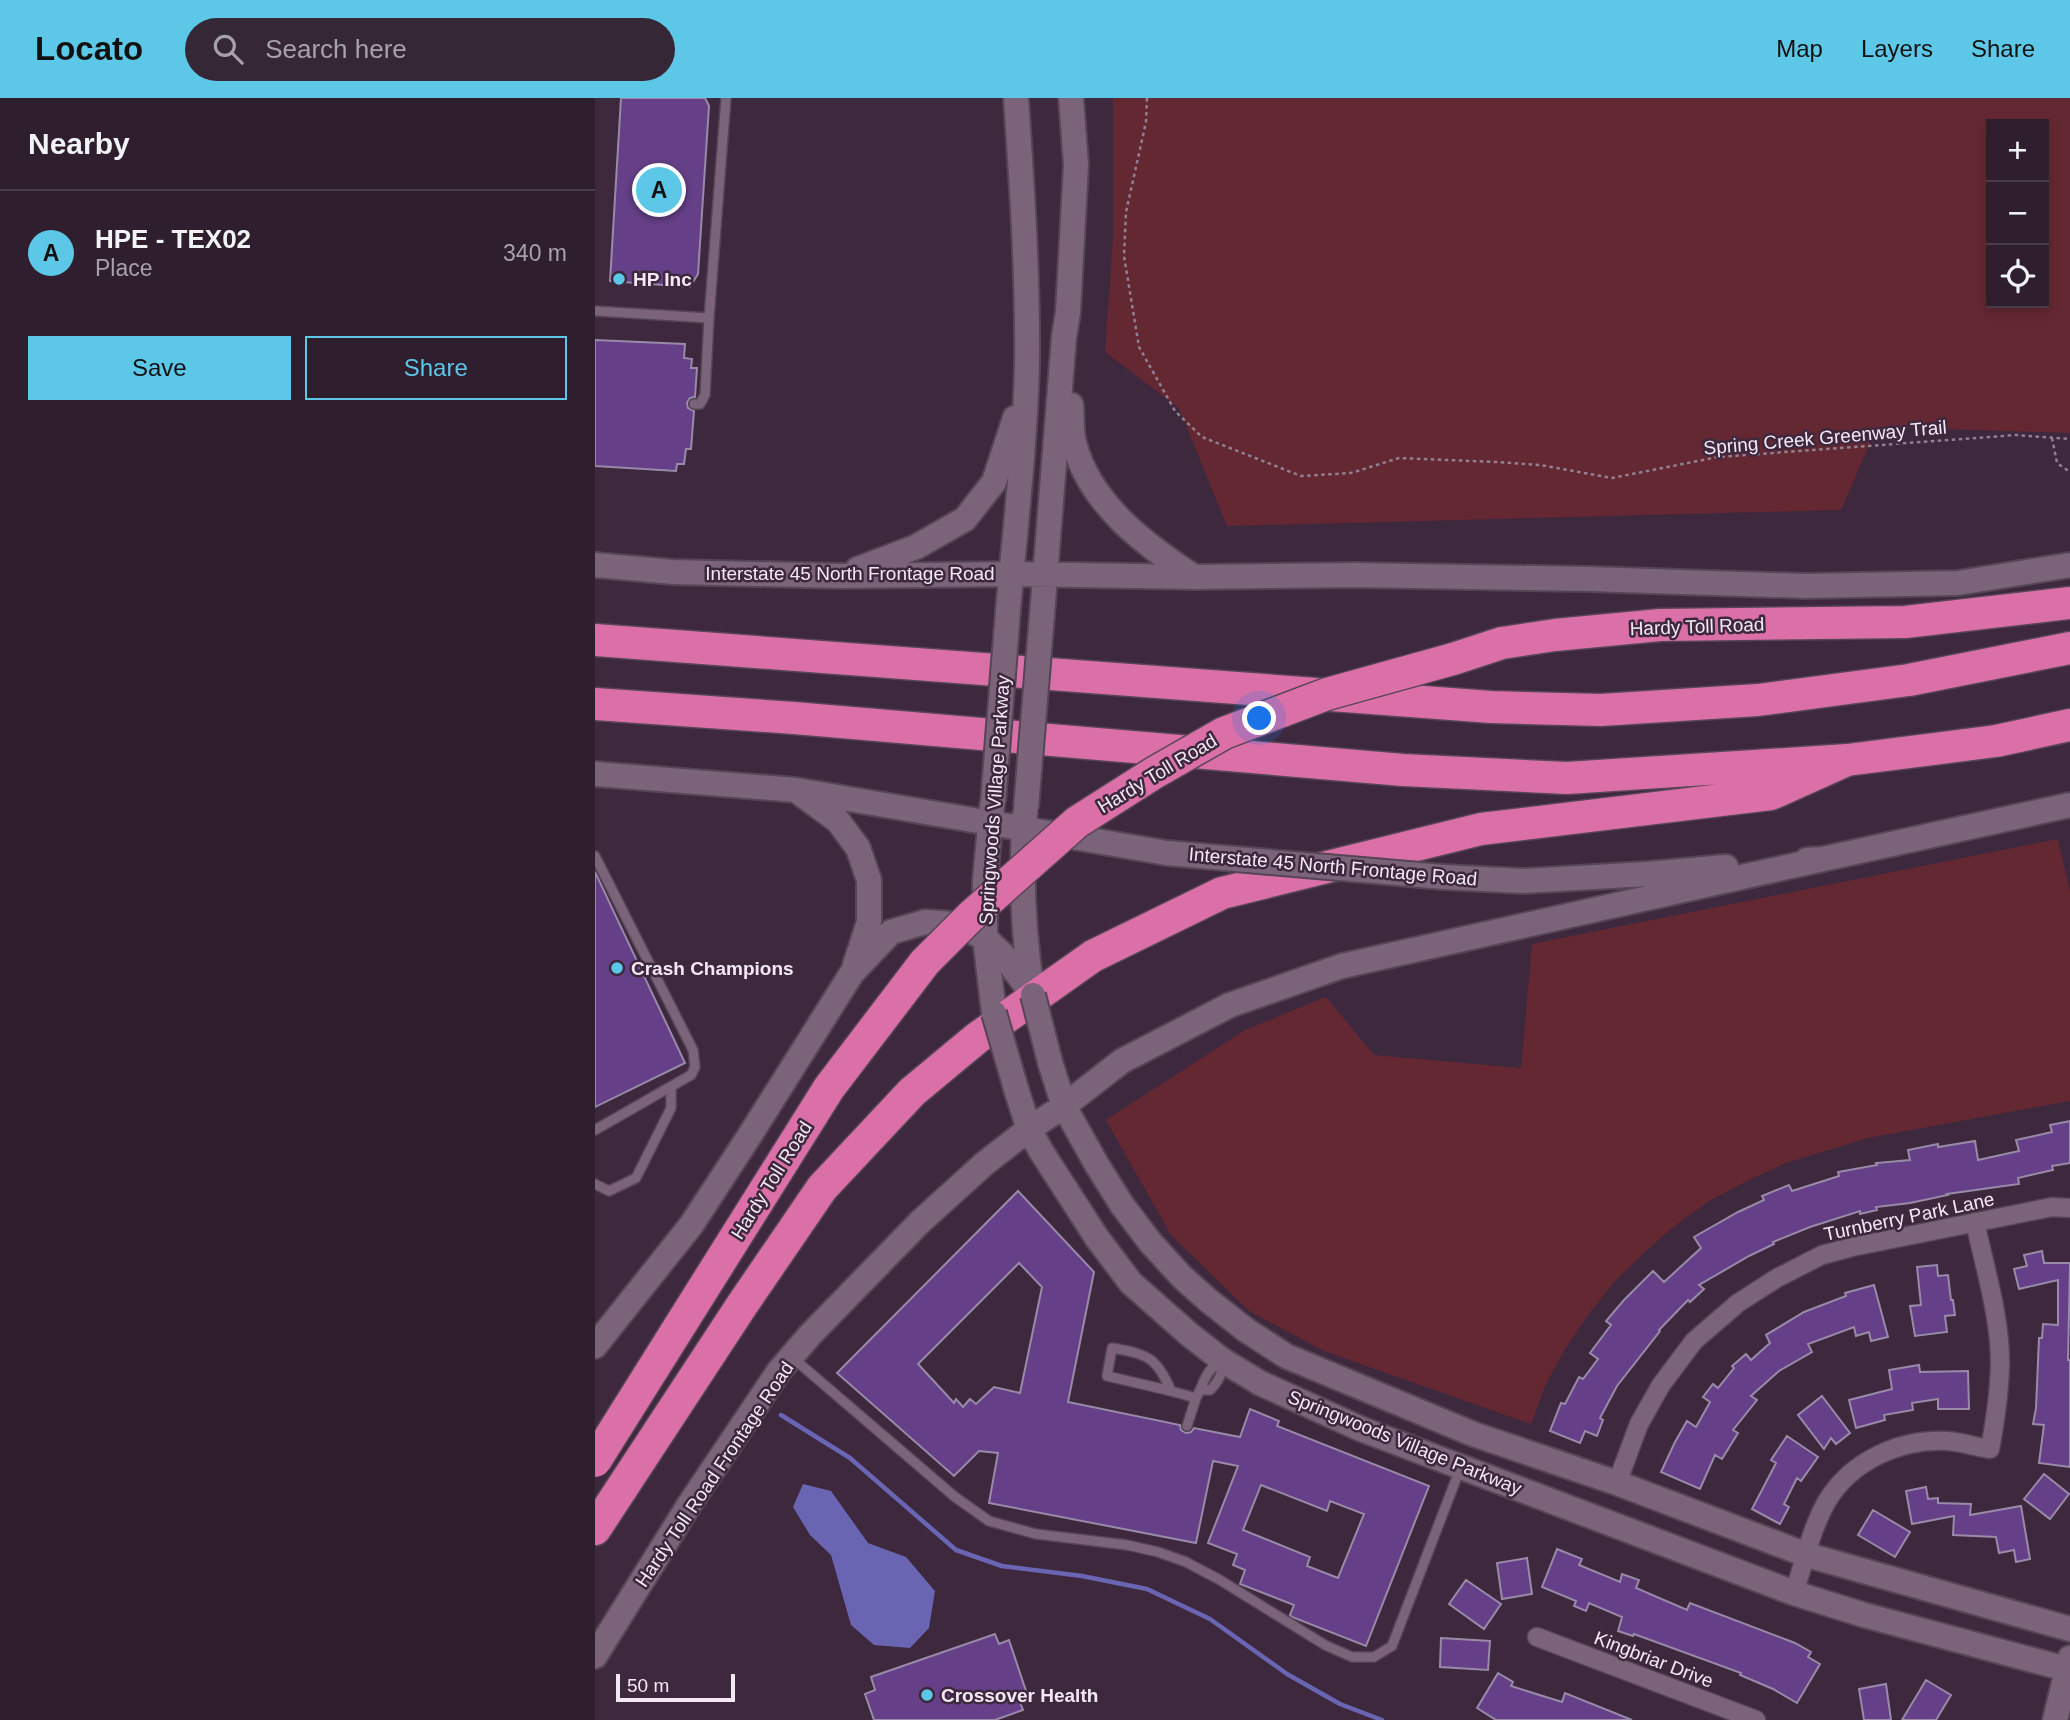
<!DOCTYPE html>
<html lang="en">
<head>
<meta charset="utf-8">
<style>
	:root { --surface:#2e1e2e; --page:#362736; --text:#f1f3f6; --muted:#a7a2aa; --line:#493c4a; --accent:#5cc7e7 }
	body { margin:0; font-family:Helvetica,sans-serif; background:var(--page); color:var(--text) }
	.controls { position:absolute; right:21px; top:21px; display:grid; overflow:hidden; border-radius:0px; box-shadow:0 4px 10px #0003 }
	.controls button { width:63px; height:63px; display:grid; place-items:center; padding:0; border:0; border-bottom:2px solid var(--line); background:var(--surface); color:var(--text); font:35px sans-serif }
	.scale { position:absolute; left:21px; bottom:18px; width:119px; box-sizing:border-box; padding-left:7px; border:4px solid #f5e8f5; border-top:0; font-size:19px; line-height:24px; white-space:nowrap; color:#f5e8f5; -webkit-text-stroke:5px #3d283d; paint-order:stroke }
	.you { position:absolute; left:665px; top:621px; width:24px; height:24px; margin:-18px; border:5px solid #fff; border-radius:50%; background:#1a73e8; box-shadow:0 0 0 10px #1a73e833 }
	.badge { display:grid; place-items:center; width:46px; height:46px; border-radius:50%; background:var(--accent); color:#111; font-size:23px; font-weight:700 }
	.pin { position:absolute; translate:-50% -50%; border:4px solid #fff; box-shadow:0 2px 7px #0006 }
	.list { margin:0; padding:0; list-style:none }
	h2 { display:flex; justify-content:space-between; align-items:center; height:91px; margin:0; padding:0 28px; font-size:30px }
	h2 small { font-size:23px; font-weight:400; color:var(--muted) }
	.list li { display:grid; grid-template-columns:46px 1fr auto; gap:21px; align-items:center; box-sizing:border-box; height:126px; padding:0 28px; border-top:2px solid var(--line) }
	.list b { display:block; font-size:26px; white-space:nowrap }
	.list p { margin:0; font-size:23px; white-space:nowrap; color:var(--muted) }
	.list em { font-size:23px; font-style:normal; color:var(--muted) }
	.actions { display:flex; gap:14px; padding:21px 28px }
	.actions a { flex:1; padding:16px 0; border:2px solid var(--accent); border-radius:0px; text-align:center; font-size:24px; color:var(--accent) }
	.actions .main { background:var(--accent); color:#111 }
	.icon { flex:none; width:38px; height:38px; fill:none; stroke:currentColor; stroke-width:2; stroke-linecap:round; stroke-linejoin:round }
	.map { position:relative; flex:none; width:1475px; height:1622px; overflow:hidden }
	header { display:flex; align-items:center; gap:42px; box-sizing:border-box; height:98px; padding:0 35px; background:var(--accent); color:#111 }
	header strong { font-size:33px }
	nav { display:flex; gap:38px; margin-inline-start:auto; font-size:24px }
	.search { width:490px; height:63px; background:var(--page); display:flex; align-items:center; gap:18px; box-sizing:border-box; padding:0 24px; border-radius:38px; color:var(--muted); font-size:26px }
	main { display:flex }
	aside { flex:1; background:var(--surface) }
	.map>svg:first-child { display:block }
</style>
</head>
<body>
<header>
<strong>Locato</strong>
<div class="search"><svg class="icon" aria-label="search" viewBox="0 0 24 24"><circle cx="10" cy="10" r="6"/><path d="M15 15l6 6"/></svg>Search here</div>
<nav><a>Map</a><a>Layers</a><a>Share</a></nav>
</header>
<main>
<aside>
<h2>Nearby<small></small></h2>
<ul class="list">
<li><span class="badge">A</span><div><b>HPE - TEX02</b><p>Place</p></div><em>340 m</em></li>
</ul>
<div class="actions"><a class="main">Save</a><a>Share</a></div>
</aside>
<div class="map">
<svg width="1475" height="1622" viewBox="0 0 1475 1622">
	<rect width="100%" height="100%" fill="#3d283d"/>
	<path fill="#642833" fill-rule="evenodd" d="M518,0h957v335l-193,-6 -36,83 -614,16 -48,-118 -74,-56 8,-113zM1449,26v179h-53v-179z
		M1463,741l12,53v209l-202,37 -82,25 -37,17 -38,20 -34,24 -32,28 -29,28 -28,35 -23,34 -19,35 -15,40 -207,-73 -75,-40 -78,-76 -65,-115 139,-90 81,-33 48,58 147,13 11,-124z"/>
	<path fill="#6a65b3" d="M208,1386l28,7 37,52 38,14 29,34 -6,37 -19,20 -36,-3 -23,-20 -20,-70 -21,-20 -17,-28z"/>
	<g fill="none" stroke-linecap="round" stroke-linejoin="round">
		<path stroke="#6a65b3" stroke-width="4.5" d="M186,1317l69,43 106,92 46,16 80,10 65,13 63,30 77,55 53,30 42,16"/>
	</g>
	<path fill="#654088" stroke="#988aa8" stroke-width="2" fill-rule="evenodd" d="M26,0h84l4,8 -11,168 -8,13 -80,-6z
		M0,242l90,4 -1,14 8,1 -1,9h6l-2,29 -5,1 -3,5 1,5 6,3 -3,38h-5l-2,15h-7l-1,7 -81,-5z
		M0,774l90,191 -90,44z
		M1475,1023v42l-18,3 1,4 -35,8 1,6 -72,10 1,1 -38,8 -34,4 1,3 -17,4v-3l-50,16 -37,15 1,2 -25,12 -50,29 5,4 -14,13 -2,-2 -29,30 1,1 -43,55 -17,32 3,2 -6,16 -12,-5 -5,12 -30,-12 11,-28 4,1 14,-27 4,2 15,-20 -8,-6 21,-28 -5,-4 18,-21 29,-29 11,11 37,-34 -7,-11 44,-25 26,-12 -2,-4 27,-11 3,6 47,-15 -1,-4 39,-7 -1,-2 34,-3 -2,-10 30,-6v3l37,-6 3,19 41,-9 -3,-11 36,-8 -2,-7z
		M423,1093l76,81 -26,130 112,23 1,5 5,3 5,-1 3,-4 46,9 10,-28 29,12 -2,5 152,60 -63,160 -74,-29 -2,-2 4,-10 -54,-21 5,-14 -12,-5 4,-11 -29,-11 30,-77 -25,-5 -17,82 -207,-40 9,-50 -19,-2 -25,25 -117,-103zM424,1165l23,24 -22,106 -26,-6 -18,17 -6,-5 -7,8 -7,-8 -2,4 -36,-39zM666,1387l66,26 3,-10 34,13 -26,64 -31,-12 3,-9 -67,-27z
		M1447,1153l2,12h26l-2,97h2v107l-31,-4 5,-38 -11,-1 3,-16 3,-70h3l1,-14 15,1v-45l-39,9 -5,-20 13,-3 -3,-11z
		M1342,1167l1,11 10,-1 3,25h2l2,15 -10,1 2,16 -32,4 -5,-30 11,-1 -4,-38z
		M1279,1187l14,52 -17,4 -2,-9 -13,4 -2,-9 -46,17 4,8 -33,19 -28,25 6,4 -24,30 5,3 -16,26 -7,-4 -15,34 -39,-17 14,-30 12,-21 9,6 14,-25 -7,-5 10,-13 5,4 16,-20 -2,-2 14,-12 5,6 19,-17 -4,-8 38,-23 42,-16 -1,-3z
		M1324,1267l1,7 48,-1 1,38h-31v-10l-26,4 1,7 -29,5 1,5 -29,8 -7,-28 43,-11 -3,-19z
		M1227,1298l28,37 -14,11 -5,-6 -7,11 -26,-34z
		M1192,1338l31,21 -17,24 -4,-3 -13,26 5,3 -9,17 -28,-15 24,-46 -5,-3z
		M1449,1376l25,20 -19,25 -26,-20z
		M1331,1389l2,12 10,-1v5l33,1 -1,11 51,-9 9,53 -14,3 -2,-12 -15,3 -3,-16 -43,-2 1,-19 -42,8 -6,-33z
		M1278,1412l37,22 -15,25 -37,-22z
		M962,1451l25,10 -3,6 41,17 2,-8 17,6 -3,8 51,22 3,-7 105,40 16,9 -3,5 12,7 -23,39 -24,-14 -33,-14 1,-2 -107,-39 -1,2 -15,-5 4,-14 -33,-14 -3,8 -12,-5 2,-5 -34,-14z
		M932,1460l5,36 -30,5 -5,-36z
		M871,1482l35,24 -17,25 -35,-25z
		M400,1536l4,10 10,-4 19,57 -9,3 4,10 -28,10h-121l-9,-26 10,-4 -4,-13z
		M846,1540l49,3 -2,29 -48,-3z
		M903,1575l15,9 -2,4 51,16 3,-9 67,27h-136l-19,-12z
		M1331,1582l25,15 -15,25h-34z
		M1291,1586l5,36h-27l-5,-31z"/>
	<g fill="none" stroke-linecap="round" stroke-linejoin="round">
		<defs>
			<path id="lane" d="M0,213l114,7
				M99,306h6l5,-9 4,-77 17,-220
				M0,758l98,194 2,17 -4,8 -96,55
				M0,1086l14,7 27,-13 35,-70v-21
				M198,1260l162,139 34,24 47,13 91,11 31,7 28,10 34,18 105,65 27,12h22l18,-11 68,-177
				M606,1292h9c8,-8 12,-14 12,-27
				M576,1293l-64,-15 5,-28c35,6 45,9 59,43l25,7c8,-14 9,-28 25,-37
				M592,1328l9,-28"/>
			<path id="street" d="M1022,1385l22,-59 22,-39 33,-44 44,-38 39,-25 45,-23 30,-8 200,-40 18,1
				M1199,1495c10,-30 17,-64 33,-92 25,-41 73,-62 120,-60 15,1 29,6 43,8 5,-27 9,-54 10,-82 1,-48 -15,-98 -25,-145
				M942,1539l219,83"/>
			<path id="secondary" d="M476,307c1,12 0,26 3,38 16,61 70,101 120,134
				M0,467l78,7 168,4 170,-2 184,3 160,-2 235,4 216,7 152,-3 112,-18
				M263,471l58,-22 49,-28 29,-37 21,-64
				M413,513c7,-81 17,-164 19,-246 1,-89 -5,-178 -11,-267
				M447,517l22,-278 4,-25 8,-147 -5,-67
				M0,676l201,16 371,63
				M205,695l38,28 20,27 11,32v42l-14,43
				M397,708l-7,74v58l9,75
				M430,717c-5,60 -2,116 7,176
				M1212,762l16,-1 247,-54
				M848,779l80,4 124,-7 79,-7
				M455,964l14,44 33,59 25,40 28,37 32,35 27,24 37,29 40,26 187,78 144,49 190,72 263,74
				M422,994l12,37 12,22 56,87 34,45 59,52 32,25 38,23 101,46 433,164 70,22 206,55
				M0,1248l97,-122 58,-89 102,-162 39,-41 34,-10 30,2 30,14 19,18 29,39
				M0,1558l94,-151 90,-134 31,-36 110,-113 64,-58 45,-35 35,-23 58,-45 108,-56 112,-39 481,-107
				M1460,1622l15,-62"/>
			<path id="highway" d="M0,542l896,67 110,3 157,-10 151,-20 161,-32
				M907,545l53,-8 105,-10 245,-3 165,-19
				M0,606l199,14 609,52 164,8 280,-18 149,-19 74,-16
				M0,1431l147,-224 80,-117 90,-96 65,-54 116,-82 129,-63 259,-64 290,-35 76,-34"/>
		</defs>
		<use href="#lane" stroke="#564555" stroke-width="12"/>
		<use href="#street" stroke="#564555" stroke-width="21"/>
		<use href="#secondary" stroke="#564555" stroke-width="28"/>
		<use href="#highway" stroke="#564555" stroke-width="35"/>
		<path stroke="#918091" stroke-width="2.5" stroke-dasharray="3.5 3.5" stroke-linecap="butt" d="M552,0l-1,24 -20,90 -2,44 15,91 36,64 27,26 99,39 50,-3 48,-15 97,4 44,3 72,13 106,-21 298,-22 54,4
			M1457,340l5,25 13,9"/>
		<use href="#lane" stroke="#7b637a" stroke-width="9"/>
		<use href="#street" stroke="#7b637a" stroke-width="18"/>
		<use href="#secondary" stroke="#7b637a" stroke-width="24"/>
		<use href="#highway" stroke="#da70a7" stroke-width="32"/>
		<defs>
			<path id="secondary-bridge" d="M398,704l15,-191
				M431,710l16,-193
				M572,755l276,24
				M438,897l17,67
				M399,915l23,79"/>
			<path id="highway-bridge" d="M0,1363l234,-373 96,-126 45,-45 107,-95 77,-49 70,-40 103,-39 126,-35 49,-16"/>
		</defs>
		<use href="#secondary-bridge" stroke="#564555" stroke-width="28" stroke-linecap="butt"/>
		<use href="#highway-bridge" stroke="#564555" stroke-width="35" stroke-linecap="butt"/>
		<use href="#secondary-bridge" stroke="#7b637a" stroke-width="24"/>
		<use href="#highway-bridge" stroke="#da70a7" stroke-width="32"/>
	</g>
	<g fill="#5cc7e7" stroke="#3d283d" stroke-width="2.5">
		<circle cx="24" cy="181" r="7"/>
		<circle cx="22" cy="870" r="7"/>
		<circle cx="332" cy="1597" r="7"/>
	</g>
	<g text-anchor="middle" stroke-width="5" stroke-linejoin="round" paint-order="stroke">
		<g font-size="19" font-weight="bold" fill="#f5e8f5" stroke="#3d283d" text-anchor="start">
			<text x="38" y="188">HP Inc</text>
			<text x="36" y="877">Crash Champions</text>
			<text x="346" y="1604">Crossover Health</text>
		</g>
		<g font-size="19" fill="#f5e8f5" stroke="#3d283d">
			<text transform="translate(1230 339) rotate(-5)" y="7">Spring Creek Greenway Trail</text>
			<text x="255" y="482">Interstate 45 North Frontage Road</text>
			<text transform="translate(1102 528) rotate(-2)" y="7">Hardy Toll Road</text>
			<text transform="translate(562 675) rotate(-31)" y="7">Hardy Toll Road</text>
			<text transform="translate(399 702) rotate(-86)" y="7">Springwoods Village Parkway</text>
			<text transform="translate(738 768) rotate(5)" y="7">Interstate 45 North Frontage Road</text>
			<text transform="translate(176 1082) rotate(-58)" y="7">Hardy Toll Road</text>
			<text transform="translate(1314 1118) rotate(-12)" y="7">Turnberry Park Lane</text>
			<text transform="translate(810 1344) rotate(22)" y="7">Springwoods Village Parkway</text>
			<text transform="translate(119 1376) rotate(-56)" y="7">Hardy Toll Road Frontage Road</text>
			<text transform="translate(1059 1561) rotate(21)" y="7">Kingbriar Drive</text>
		</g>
	</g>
</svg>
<div class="controls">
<button>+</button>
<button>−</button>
<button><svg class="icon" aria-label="locate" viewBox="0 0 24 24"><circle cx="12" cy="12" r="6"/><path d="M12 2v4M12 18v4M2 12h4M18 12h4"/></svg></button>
</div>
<div class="scale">50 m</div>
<div class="you"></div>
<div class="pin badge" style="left:64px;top:92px">A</div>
</div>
</main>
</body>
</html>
